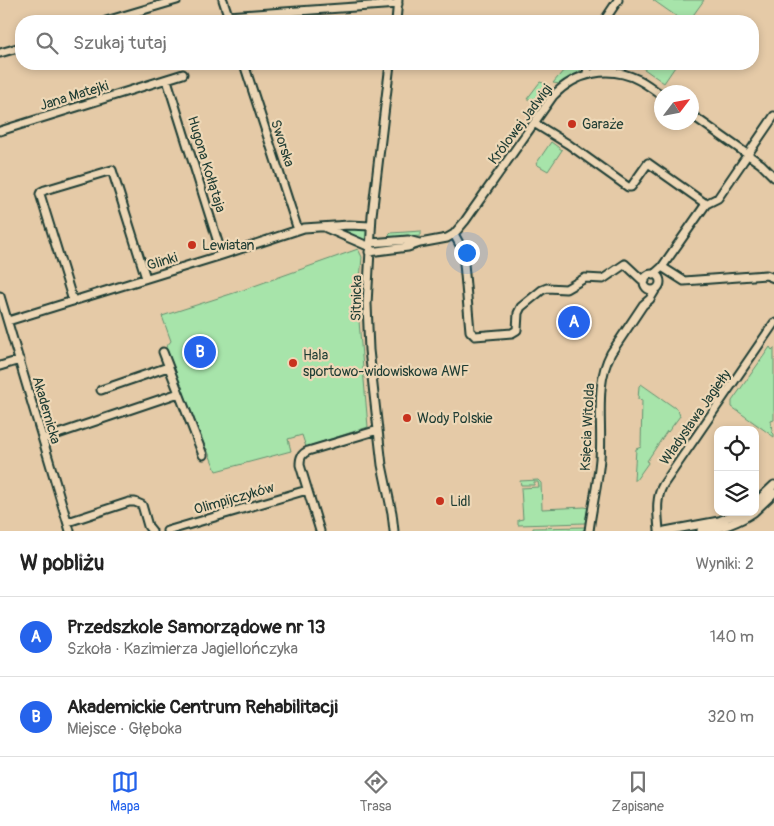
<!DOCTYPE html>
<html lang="pl">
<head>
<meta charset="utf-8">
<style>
	:root { --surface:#fff; --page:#f2f2f2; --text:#222; --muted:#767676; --line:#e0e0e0; --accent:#2563eb }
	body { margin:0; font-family:Pangolin,sans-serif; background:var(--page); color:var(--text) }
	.controls { position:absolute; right:15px; bottom:15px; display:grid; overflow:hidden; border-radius:10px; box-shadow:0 2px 8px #0003 }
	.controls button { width:45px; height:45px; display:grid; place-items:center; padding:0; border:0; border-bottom:1px solid var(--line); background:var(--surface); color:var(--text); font:25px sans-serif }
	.compass { position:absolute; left:654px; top:85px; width:45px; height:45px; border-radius:50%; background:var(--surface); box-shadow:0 2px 8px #0003; rotate:58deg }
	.you { position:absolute; left:466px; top:252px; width:18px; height:18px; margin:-12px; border:4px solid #fff; border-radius:50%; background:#1a73e8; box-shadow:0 0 0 8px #1a73e833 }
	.badge { display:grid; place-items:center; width:32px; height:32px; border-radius:50%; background:var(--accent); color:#fff; font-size:16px; font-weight:700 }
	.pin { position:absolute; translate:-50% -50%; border:2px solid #fff; box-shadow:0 1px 5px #0006 }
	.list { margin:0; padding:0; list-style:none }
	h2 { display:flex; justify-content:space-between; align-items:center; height:65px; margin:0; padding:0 20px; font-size:21px }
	h2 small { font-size:16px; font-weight:400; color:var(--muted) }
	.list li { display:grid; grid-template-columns:32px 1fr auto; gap:15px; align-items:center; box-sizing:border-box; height:80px; padding:0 20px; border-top:1px solid var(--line) }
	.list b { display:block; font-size:19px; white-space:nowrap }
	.list p { margin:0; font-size:16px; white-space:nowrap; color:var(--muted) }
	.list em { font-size:16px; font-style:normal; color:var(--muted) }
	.icon { flex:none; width:28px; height:28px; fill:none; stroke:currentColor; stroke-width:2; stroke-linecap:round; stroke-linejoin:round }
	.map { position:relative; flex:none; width:774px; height:531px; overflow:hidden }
	.search { position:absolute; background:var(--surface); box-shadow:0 2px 8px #0003; left:15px; right:15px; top:15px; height:55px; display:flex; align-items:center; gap:12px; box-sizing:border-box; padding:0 18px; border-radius:20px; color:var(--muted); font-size:19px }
	.sheet { height:225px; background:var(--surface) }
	nav { display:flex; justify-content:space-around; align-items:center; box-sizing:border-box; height:70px; border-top:1px solid var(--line); background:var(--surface); font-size:14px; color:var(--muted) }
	nav a { display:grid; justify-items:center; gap:2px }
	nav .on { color:var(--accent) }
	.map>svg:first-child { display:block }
</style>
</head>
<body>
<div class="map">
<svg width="774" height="531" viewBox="0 0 774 531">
	<rect width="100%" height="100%" fill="#e5caa7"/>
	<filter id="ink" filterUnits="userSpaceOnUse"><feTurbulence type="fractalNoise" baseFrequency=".02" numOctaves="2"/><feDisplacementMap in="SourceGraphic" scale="10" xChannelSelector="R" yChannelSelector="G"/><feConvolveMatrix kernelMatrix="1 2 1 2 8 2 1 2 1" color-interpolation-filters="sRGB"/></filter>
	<g filter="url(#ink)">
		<path fill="#a7e4aa" stroke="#63906f" d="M653,0h51l-15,21h-6z
			M569,64h15l-4,7 -4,3 -16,10 -7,-1z
			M637,64h40l-13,19z
			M540,82l9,3 -9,14h-13z
			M551,142l11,8 -14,21 -12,-7z
			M355,228c5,0 9,1 13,5l-1,6 -5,1 -20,-9 -1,-1z
			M421,231v4l-1,1 -31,3v-4l2,-2z
			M358,249l4,8 -3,34v30l9,106 -62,20 -4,-12 -14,4 3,12 -75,20 -9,-22 -2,-2 -39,-100 5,-6 -9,-25 78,-25z
			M770,347l2,3 2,-2v72l-3,1 1,11 2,2v3l-42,-30v-6z
			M641,384l37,26 2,6 -12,16 -1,-1 -20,30 1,2 -12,17h-2l2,-31 5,-2 1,-47 -4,-1 1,-13z
			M538,480l3,3 1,26 43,-2 3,1 -3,15 -67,2v-5l5,-1 -2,-31 18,-1 -1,-5h-4v3h-13l-1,-4z
			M586,527l-3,3 -3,1h-47v-3z"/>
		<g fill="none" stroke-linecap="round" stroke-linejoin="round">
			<defs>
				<path id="minor" d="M223,0l7,21
					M228,16l170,-12
					M106,21l71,-21
					M396,21l2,-21
					M604,21l14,-21
					M0,53l21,-6
					M244,64l54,166
					M390,64l-18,151 -5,89 2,46 9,80 4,35 10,48 2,18
					M596,64l1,8
					M602,64l12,6
					M587,74l1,-10
					M167,80l55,175
					M692,115l69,49 13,13
					M534,123l34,21 60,43h3l17,-24 58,41
					M0,131l183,-57
					M326,228l44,19
					M454,234l6,11 3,7 7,79 5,5 37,-3 5,-3 1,-17 3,-6 21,-17 5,-2 19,1 19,-11 18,1 22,-15 16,15 4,2
					M370,243l38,-3 11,3
					M369,252l39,-5 12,-4 27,-5 7,-4 11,-13 88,-125c23,-24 56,-31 86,-16 8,4 15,10 23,15
					M662,267l22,14 82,-6 8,3
					M644 282a8 8 0 1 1 16 0a8 8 0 1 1-16 0Z
					M653,275l9,-8 44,-63 12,-6 56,-82
					M0,296l70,235
					M73,301l-33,-107 1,-2 4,-2 67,-20 34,108
					M8,321l214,-66 82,-27 45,-3 22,1
					M163,352l40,103
					M0,366l20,-6
					M101,390l67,-23
					M43,439l136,-46
					M755,503l19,-18
					M755,511l19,-18
					M68,522l61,-20h6l7,3 6,21 4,5
					M167,531l140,-41
					M320,531l-20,-66c0,-7 1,-11 8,-14l70,-21
					M589,531c3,-24 9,-48 11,-72 3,-36 -6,-74 11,-106l32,-48 7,-6 6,-10
					M659,531c-1,-16 -4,-32 4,-46l111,-162
					M665,531l54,-10 22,-9
					M701,531c19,-2 37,-8 53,-19"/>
			</defs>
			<use href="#minor" stroke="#1f3d34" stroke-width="11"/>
			<use href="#minor" stroke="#edd7b6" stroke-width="7"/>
		</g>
	</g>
	<g fill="#c8321e" stroke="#edd7b6" stroke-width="2">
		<circle cx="572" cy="124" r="5"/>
		<circle cx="192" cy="245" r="5"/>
		<circle cx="293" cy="363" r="5"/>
		<circle cx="407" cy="418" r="5"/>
		<circle cx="440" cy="501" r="5"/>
	</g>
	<g text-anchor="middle" stroke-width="4.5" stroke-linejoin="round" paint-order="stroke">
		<g font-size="14" fill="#1f3d34" stroke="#edd7b6">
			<text transform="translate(74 95) rotate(-17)" y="5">Jana Matejki</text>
			<text transform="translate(520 124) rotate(-53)" y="5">Królowej Jadwigi</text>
			<text transform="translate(283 143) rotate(72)" y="5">Sworska</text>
			<text transform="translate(207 164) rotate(73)" y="5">Hugona Kołłątaja</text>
			<text transform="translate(162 261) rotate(-17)" y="5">Glinki</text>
			<text transform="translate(356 298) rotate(-89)" y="5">Sitnicka</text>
			<text transform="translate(47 410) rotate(74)" y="5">Akademicka</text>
			<text transform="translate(695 417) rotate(-55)" y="5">Władysława Jagiełły</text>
			<text transform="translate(587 427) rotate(-87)" y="5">Księcia Witolda</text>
			<text transform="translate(234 498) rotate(-16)" y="5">Olimpijczyków</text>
		</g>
		<g font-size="14" fill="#1f3d34" stroke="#edd7b6" text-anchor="start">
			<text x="582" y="129">Garaże</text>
			<text x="202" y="250">Lewiatan</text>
			<text x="303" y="360">Hala<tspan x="303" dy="16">sportowo-widowiskowa AWF</tspan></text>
			<text x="417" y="423">Wody Polskie</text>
			<text x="450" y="506">Lidl</text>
		</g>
	</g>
</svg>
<div class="controls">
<button><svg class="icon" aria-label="locate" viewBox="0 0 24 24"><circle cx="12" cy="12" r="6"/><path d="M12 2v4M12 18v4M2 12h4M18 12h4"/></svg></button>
<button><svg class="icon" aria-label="layers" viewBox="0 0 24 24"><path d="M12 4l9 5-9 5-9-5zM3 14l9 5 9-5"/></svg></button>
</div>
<svg class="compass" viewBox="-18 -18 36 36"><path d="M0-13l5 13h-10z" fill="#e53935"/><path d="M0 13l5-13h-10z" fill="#767676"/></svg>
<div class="you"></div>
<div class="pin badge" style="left:574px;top:322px">A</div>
<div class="pin badge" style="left:200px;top:352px">B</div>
<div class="search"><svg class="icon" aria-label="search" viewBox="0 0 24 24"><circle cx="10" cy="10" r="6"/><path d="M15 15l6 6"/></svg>Szukaj tutaj</div>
</div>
<section class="sheet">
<h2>W pobliżu<small>Wyniki: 2</small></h2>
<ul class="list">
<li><span class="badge">A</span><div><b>Przedszkole Samorządowe nr 13</b><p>Szkoła · Kazimierza Jagiellończyka</p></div><em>140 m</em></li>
<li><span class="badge">B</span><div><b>Akademickie Centrum Rehabilitacji</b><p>Miejsce · Głęboka</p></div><em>320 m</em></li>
</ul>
</section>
<nav>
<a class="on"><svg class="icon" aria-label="map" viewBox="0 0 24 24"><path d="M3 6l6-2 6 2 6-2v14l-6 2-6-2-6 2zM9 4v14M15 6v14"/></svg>Mapa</a>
<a><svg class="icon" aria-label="directions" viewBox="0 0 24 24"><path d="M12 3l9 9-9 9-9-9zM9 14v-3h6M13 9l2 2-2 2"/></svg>Trasa</a>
<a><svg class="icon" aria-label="saved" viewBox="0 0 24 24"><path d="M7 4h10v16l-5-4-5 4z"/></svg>Zapisane</a>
</nav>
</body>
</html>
